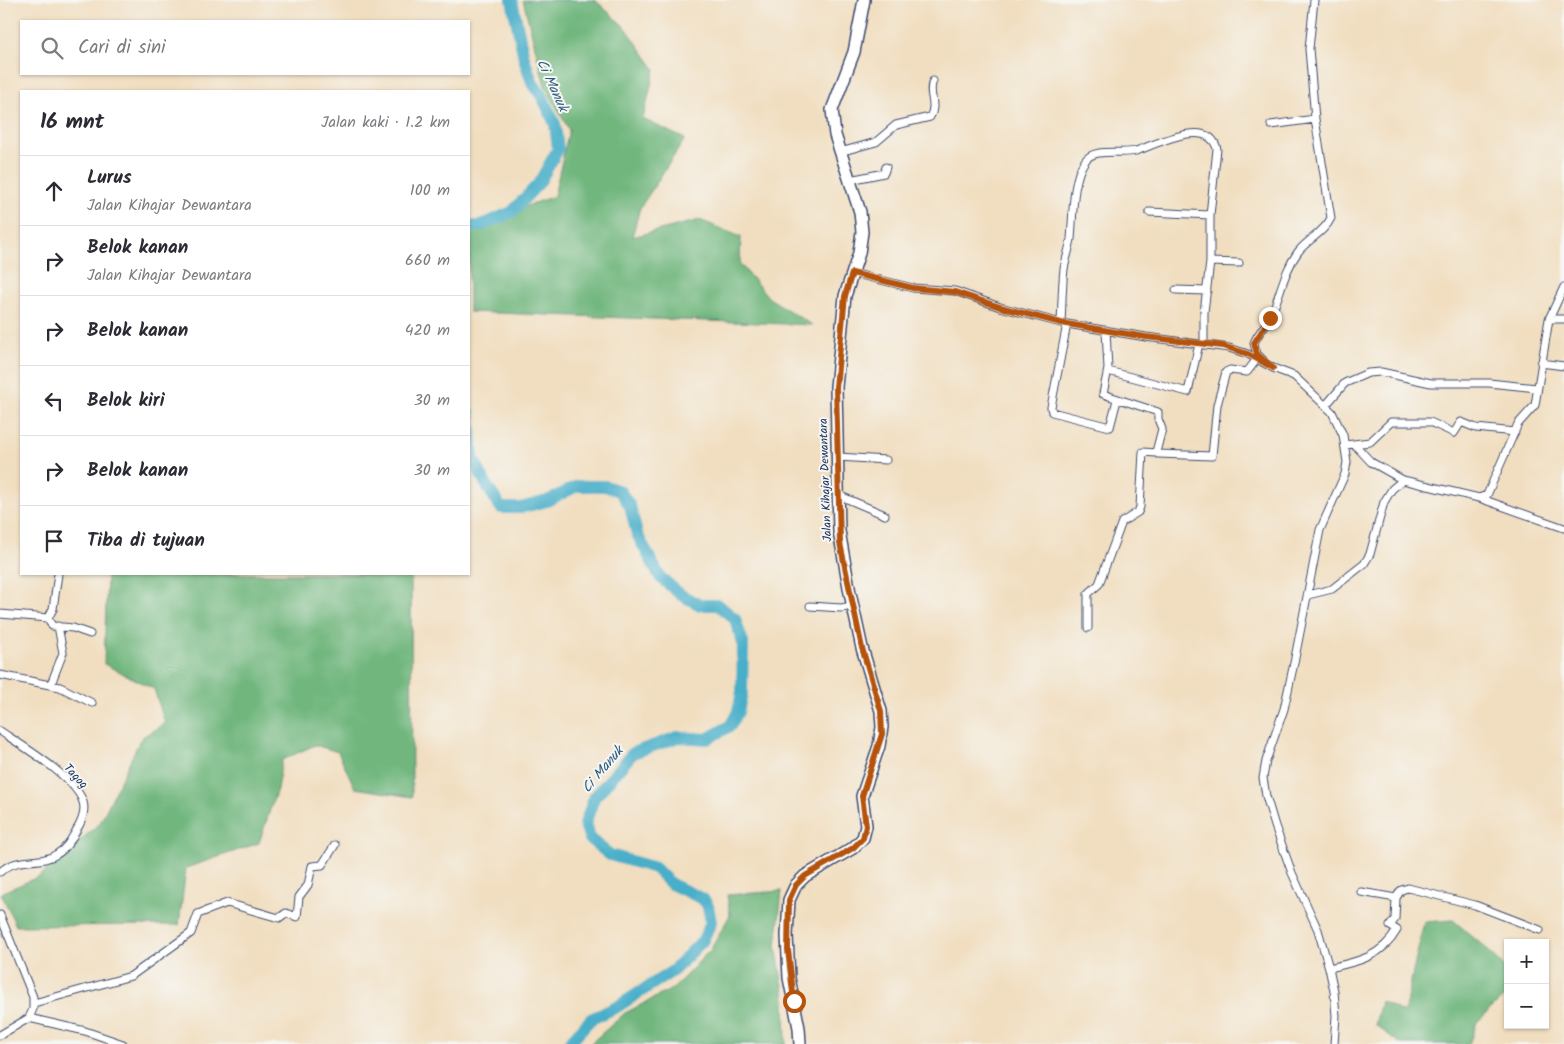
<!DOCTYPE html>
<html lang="id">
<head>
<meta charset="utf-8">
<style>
	:root { --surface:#fff; --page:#f2f2f3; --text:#2b2b33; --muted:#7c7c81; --line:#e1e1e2 }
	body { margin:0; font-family:Kalam,sans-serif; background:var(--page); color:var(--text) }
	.controls { position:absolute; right:15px; bottom:15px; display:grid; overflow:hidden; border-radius:0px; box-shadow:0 1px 4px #0004 }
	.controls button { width:45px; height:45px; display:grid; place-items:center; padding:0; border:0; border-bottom:1px solid var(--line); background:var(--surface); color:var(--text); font:25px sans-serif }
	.stop { position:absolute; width:15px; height:15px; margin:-11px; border:4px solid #b45309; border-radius:50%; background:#fff }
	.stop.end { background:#b45309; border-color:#fff; box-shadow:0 1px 5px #0008 }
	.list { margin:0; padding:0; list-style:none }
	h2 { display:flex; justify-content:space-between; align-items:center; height:65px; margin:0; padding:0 20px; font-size:21px }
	h2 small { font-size:16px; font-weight:400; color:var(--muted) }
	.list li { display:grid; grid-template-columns:32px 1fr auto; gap:15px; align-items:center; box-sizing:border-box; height:70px; padding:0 20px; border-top:1px solid var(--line) }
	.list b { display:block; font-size:19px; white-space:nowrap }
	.list p { margin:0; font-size:16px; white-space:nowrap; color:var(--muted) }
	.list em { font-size:16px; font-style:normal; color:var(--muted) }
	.icon { flex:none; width:28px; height:28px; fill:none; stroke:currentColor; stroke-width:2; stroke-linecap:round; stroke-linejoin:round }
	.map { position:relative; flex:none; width:1564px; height:1044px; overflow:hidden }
	.search { position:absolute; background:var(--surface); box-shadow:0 1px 4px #0004; left:20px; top:20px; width:450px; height:55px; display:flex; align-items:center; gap:12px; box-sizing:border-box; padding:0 18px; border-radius:0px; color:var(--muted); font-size:19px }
	.panel { position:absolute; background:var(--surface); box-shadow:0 1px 4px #0004; left:20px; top:90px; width:450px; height:485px; border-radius:0px }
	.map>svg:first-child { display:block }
</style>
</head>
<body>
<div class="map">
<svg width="1564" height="1044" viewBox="0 0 1564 1044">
	<rect width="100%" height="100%" fill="#f6f6f2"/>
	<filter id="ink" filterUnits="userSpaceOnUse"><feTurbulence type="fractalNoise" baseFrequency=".02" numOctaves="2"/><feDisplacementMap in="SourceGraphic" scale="10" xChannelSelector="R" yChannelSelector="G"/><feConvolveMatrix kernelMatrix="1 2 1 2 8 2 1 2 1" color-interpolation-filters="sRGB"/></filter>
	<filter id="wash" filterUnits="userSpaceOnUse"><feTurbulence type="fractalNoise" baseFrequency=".0096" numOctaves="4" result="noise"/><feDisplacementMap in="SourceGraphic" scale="20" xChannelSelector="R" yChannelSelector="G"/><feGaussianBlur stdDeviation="1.12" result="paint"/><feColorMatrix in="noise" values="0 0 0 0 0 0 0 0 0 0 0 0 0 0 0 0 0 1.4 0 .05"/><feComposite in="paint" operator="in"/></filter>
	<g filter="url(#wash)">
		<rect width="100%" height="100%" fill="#f1dec0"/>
		<path fill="#6fb67d" stroke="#45726e" d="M523,0h72l31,28 29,41 -12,50 42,20 -45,69 -8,29 68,-17 41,17 -1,27 29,34 43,27 -343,-13v-85l85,-31 15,-66 -24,-44z
			M107,574h304l1,223 -57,-9 -17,-36 -23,-7 -33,15 -5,29 -18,54 -73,25 -7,57 -163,1 -15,-33 39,-17 60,-53 41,-85 24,-15 -11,-34 -50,-25z
			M782,891l-6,55 9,52 1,46h-196l35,-31 49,-25 37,-39 19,-34 -3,-20z
			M1453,920l34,29 17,18 4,26 -31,29 -8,22h-68l-26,-19 6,-24 23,12 20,-91z"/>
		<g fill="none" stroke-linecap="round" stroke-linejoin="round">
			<path stroke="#4aafc9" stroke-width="12" d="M469,226h11l32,-14 27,-29 19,-34 -3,-25 -12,-26 -11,-16 -8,-24 -12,-58
				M469,412l4,46 14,28 14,22h19l27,-7 30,-15h28l15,5 10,15 7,28 23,43 21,18 19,10h18l17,14 8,24 -1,49 -4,20 -8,14 -23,13 -29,-2 -45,16 -39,45 -9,26 5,15 20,16 45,13 16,16 32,15 5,7 3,16 -8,18 -29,30 -57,37 -26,12 -23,25"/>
		</g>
	</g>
	<g filter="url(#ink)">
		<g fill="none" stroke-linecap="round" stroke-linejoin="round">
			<defs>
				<path id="minor" d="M1271,125l44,-6
					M840,152l36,-10 20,-17 34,-8c8,-13 -3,-24 3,-36
					M850,180l34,-7 2,-6
					M1149,212l61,3
					M1210,262l29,1
					M852,273l61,15 42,3 45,16 61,16 85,14 83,11 19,6 25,14 21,8 38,36 11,23 4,27 -2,12 -25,56 -26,133 -10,46 -18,52 -3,17 3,18 9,30 17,47 26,57 11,38 5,23 2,25 -2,28
					M1176,290l31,1
					M1549,319h15
					M1061,323c1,-18 1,-36 3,-54 2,-10 5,-19 7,-30 2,-21 1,-61 14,-78 9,-14 36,-6 51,-10 19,-6 73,-35 81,-2l-7,66v47l-6,50v33
					M1067,324l-16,83 1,5 58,15 7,-27
					M1106,330l2,39 -5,25 55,18v7l4,10 -6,23 2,2 54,2 5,-51 9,-33 4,-2 17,2 10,-13
					M1263,360l-6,-6 -3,-11c4,-11 14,-19 18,-30 9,-21 12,-42 26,-61 10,-13 26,-19 33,-34l-16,-99 -6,-70 5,-49
					M1541,363l23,3
					M1108,371l80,21 11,-48
					M1326,405l19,-22 23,-10 13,-1 50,11h58l48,5
					M1345,445l25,-3 21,-20h39l24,11 7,-11 15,6 39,4
					M1355,445l16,17 32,18
					M838,457l48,3
					M838,495l47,20
					M1482,499l82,29
					M1308,595l24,-6 32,-25 6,-10 14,-52 8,-13 11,-9 76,18 8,-3 31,-71 17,-19 14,-86 15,-32
					M810,606l31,2 12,-2
					M0,614l48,4 5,-9 5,-35
					M48,618l4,8 21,2 17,6
					M1088,628v-34l11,-10 23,-62 16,-10 2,-5 3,-55 13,1
					M0,675l60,12 32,16
					M51,684l12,-31 -5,-27
					M0,731c21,14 76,47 83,71 3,10 -2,21 -7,29 -5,9 -10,18 -19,23 -18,12 -38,1 -57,18
					M1396,898l5,-8 7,-2 67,17 65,25
					M0,915l33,82v12l-4,9 -29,17
					M1329,968c28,-6 53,-11 68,-38l-7,-4 5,-7 1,-21 -35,-6
					M34,1003l97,-27 60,-43 7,-19 29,-11 52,15 7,-5 11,4 2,-20 9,-12 4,-19 10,-1 13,-20
					M29,1018l56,13 38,13"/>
				<path id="primary" d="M800,1044l-1,-16 -10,-50 -2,-43 2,-35 7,-15 9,-9 48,-28 10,-10 3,-12 -4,-30 17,-50 3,-19 -1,-16 -19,-63 -12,-55 -11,-62 -3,-144 9,-91 14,-43 3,-21 -2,-20 -25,-77 -3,-25 22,-58 10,-52"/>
			</defs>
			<use href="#minor" stroke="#3b496d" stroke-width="9"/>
			<use href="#primary" stroke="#3b496d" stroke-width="14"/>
			<use href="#minor" stroke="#fff" stroke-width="7"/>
			<use href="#primary" stroke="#fff" stroke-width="11"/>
		</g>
	</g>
	<g fill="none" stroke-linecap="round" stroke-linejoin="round" filter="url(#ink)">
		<path stroke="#b45309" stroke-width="6" d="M794,1001l-6,-51 1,-50 7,-15 9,-9 48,-28 10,-10 3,-12 -4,-30 20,-62 -1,-23 -19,-63 -22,-105 -4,-156 9,-91 7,-23 61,15 42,4 45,15 61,16 85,14 77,9 25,8 25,14 -16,-14 -3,-11 16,-25"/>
	</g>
	<g text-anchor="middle" stroke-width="4" stroke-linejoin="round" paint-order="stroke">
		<g font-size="12" fill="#1b2f5e" stroke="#f6f6f2">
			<text transform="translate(825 480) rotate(-92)" y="4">Jalan Kihajar Dewantara</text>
			<text transform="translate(76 776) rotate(47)" y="4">Tagog</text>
		</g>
		<g font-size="14" font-style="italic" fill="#2b5c83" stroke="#f6f6f2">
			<text transform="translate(553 85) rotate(65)" y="5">Ci Manuk</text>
			<text transform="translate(602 769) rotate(-50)" y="5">Ci Manuk</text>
		</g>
	</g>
</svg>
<div class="controls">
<button>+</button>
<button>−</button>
</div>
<div class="stop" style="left:794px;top:1001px"></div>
<div class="stop end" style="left:1270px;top:318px"></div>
<div class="search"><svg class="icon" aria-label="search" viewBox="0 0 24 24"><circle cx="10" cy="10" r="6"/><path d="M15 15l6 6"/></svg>Cari di sini</div>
<section class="panel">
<h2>16 mnt<small>Jalan kaki · 1.2 km</small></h2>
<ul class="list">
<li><svg class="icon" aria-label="ahead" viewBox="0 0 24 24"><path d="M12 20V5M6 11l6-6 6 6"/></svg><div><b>Lurus</b><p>Jalan Kihajar Dewantara</p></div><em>100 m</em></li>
<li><svg class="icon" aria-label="right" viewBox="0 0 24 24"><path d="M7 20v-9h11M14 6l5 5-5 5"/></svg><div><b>Belok kanan</b><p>Jalan Kihajar Dewantara</p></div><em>660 m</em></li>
<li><svg class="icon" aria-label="right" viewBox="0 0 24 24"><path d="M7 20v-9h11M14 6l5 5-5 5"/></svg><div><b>Belok kanan</b></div><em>420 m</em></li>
<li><svg class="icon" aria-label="left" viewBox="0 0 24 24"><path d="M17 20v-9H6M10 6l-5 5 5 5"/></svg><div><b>Belok kiri</b></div><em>30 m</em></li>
<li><svg class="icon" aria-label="right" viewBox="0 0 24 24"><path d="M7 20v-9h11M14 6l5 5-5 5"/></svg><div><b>Belok kanan</b></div><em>30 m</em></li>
<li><svg class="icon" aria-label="arrive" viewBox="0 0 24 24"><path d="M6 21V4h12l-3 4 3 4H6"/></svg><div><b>Tiba di tujuan</b></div></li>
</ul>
</section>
</div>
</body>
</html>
